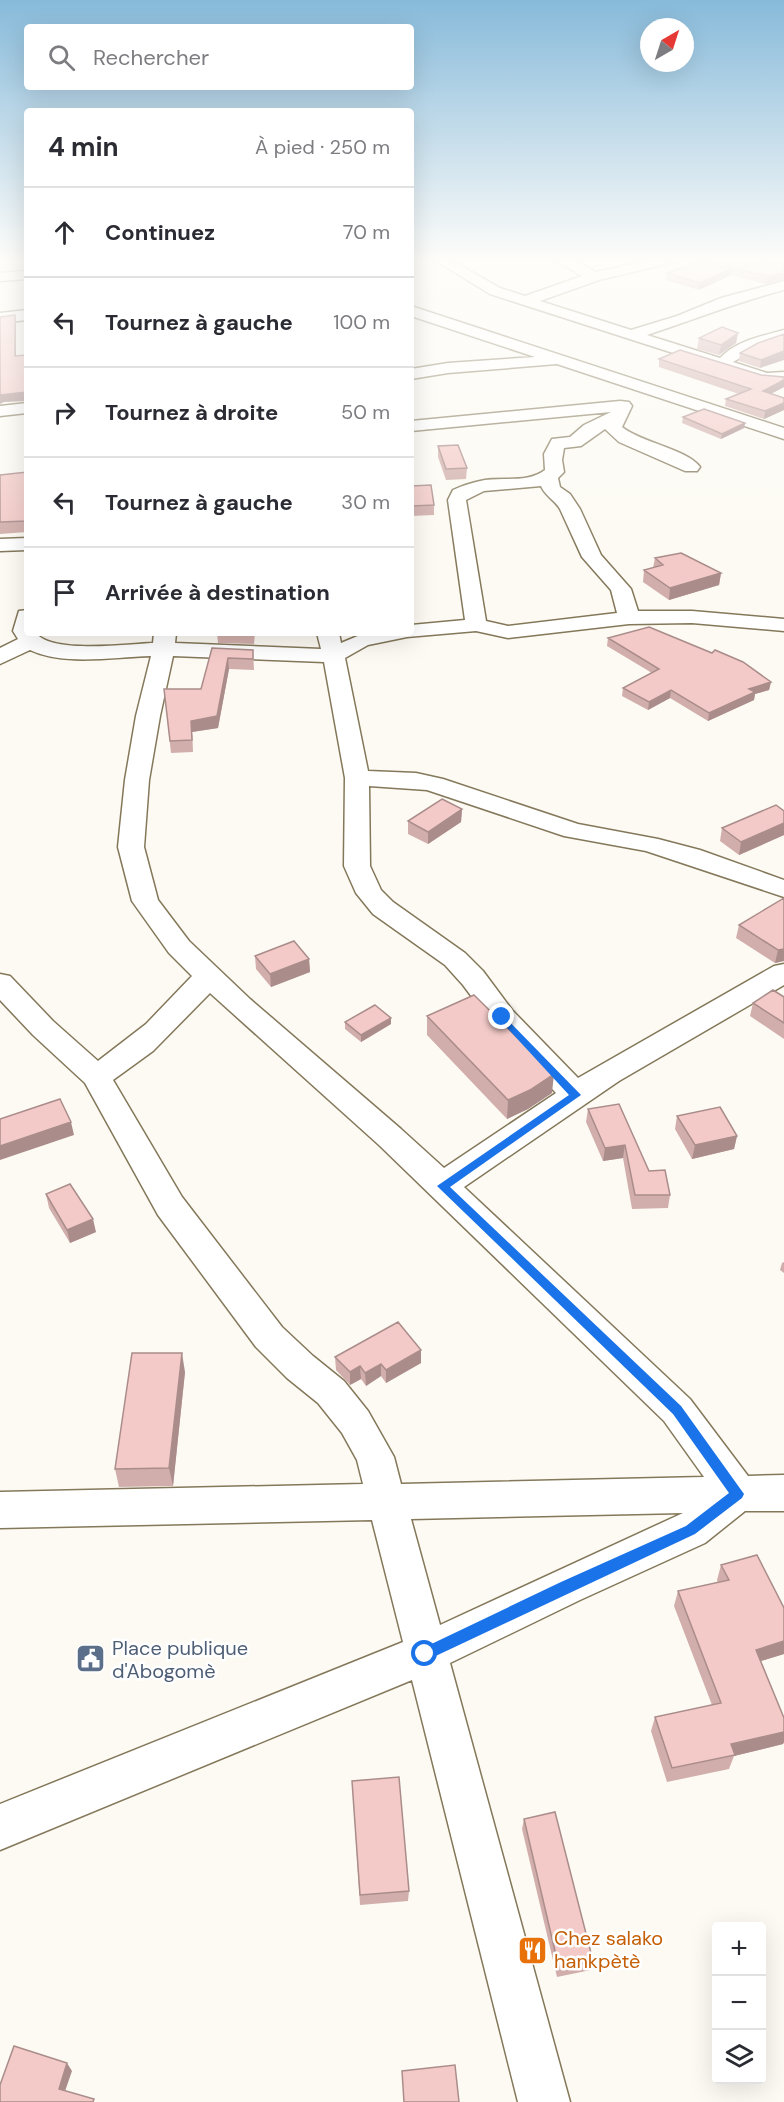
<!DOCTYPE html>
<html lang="fr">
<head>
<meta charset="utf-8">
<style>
	:root { --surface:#fff; --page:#f7f7f7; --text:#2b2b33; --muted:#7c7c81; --line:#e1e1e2 }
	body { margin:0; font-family:"DM Sans",sans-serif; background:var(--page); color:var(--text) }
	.controls { position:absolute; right:18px; bottom:18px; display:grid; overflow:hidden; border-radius:6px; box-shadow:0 6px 24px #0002 }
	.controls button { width:54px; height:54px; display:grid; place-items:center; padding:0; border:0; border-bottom:2px solid var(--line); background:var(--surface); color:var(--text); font:30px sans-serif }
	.compass { position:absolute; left:640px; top:18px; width:54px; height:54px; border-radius:50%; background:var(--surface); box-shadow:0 6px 24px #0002; rotate:39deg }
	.stop { position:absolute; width:18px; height:18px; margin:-14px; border:4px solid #1a73e8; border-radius:50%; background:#fff }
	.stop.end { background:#1a73e8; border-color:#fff; box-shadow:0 2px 6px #0008 }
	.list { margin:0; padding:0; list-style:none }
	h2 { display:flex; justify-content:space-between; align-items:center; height:78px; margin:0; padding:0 24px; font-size:26px }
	h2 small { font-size:20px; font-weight:400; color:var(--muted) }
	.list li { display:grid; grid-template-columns:39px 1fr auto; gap:18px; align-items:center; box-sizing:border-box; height:90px; padding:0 24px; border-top:2px solid var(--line) }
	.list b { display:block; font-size:22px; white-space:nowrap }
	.list em { font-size:20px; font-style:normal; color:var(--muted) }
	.icon { flex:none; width:33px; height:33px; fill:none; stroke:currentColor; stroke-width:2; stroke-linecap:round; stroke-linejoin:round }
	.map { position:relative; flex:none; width:784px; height:2102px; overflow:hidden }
	.search { position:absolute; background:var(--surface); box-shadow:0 6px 24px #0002; left:24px; top:24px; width:390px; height:66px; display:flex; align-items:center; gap:15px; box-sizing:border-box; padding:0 21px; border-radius:6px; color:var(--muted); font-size:22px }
	.panel { position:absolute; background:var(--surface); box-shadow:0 6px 24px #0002; left:24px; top:108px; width:390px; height:528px; border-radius:6px }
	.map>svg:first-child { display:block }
</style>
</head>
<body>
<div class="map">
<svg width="784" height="2102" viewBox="0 0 784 2102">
	<rect width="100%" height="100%" fill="#fdfaf3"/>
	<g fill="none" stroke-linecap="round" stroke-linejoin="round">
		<defs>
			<path id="street" d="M433,259h16l51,29 25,8 57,-20 -24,-14 -2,-3h16l24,13 58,-13h23l-2,3 -76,18 -59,21 91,29 46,-14 44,-18 63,-17v9c-47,12 -91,30 -137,45l73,23c16,-17 42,-22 64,-28v10l-28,9 -23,13 34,11 17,-1v10l-24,-1 -270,-87z
				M27,271v8l-27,2v-8z
				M411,306l373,122v11l-227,-75 -109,9 -37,6v-10l37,-6 87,-6 -124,-41z
				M27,310v10l-27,3v-10z
				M620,401l9,1 3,4 -10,21c20,16 65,22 78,40l-3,4h-12l-66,-29 -14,-13 -24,17 -17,2 -2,12 2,12 -6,6 2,9 10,7 10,15 21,46 30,34 7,22h54l92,8v12l-92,-8 -63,1 -121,14 -32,-7 -69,6 -39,8 -23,13 23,113 48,2 27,6 135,45 80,15 42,11 84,30v17l-138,-46 -82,-15 -137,-46 -58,-4 1,80 11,24 12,12 72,51 18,18 29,39 66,68 196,-112 10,-2v21l-165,96 -155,106 226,212 58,77 36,-1v36h-39l-40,32 -125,57 -130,63 120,439h-52l-106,-422 -412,170v-46l403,-162 -31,-122 -372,8v-36l363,-8 -6,-24 -15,-27 -24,-30 -31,-25 -31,-31 -98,-132 -73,-132 -52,-48 -33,-35v-26l10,2 43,45 45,40 48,-37 46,-48 -23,-23 -37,-52 -14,-54 7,-67 11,-64 15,-60c-36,1 -88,10 -121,-6l-30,14v-16l18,-9 -5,-8 6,-20 8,-1v23h9c15,21 93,11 117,10l1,-10h22l-1,10 146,6 -4,-16h22l2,10 24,-10h46v-8l54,-5 -17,-120 5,-10c11,-5 21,-8 32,-10 20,-3 43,3 60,-10l-1,-16 8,-15 18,-2 14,-12 27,-13 -200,19v-10zM541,486c4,10 14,14 19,23l22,48 29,33 6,23 -109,13 -22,-5 -20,-121 18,-9zM173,656l151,6 21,116 -1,88 12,27 17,21 72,51 18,20 29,39 64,69 -112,75 -43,-39 -151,-130 -61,-58 -31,-41 -14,-53 5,-67 11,-64zM210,993l169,152 285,276 40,56 -303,7 -7,-27 -26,-46 -24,-30 -31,-25 -31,-29 -100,-130 -69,-117 40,-29zM683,1513l-243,112 -29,-106z
				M27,403v10l-27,3v-10z
				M27,538v12l-27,1v-12z"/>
		</defs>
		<use href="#street" stroke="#84785a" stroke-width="3"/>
		<use href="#street" fill="#fff" fill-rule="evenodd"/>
	</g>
	<path fill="#d1aeab" d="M784,259l-19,25 -34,-9 -32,15 -33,-10 1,-7z
		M738,333l-2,10 -17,12 -22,-6 2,-11z
		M784,334l-24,34 -21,-7 1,-8z
		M659,359l102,16 23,2v10l-13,7 13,4v12l-20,9 -39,-13 1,-7 13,-5 -80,-27z
		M683,417l62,6 -1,5 -23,11 -39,-16z
		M438,446l29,22 -1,11 -20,1 -8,-23z
		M27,472v60l-27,2v-59z
		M411,486l23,19v10l-23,1z
		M655,558l66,15 -2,12 -50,15 -26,-18 1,-12 9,-2z
		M217,633h38l-1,11 -36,-1z
		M608,638l163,44 -2,8 -14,4 -1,6 -46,21 -38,-23 -22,12 -26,-14 1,-8 29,-15 -45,-27z
		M212,648l41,2 1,20 -25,-1 -11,59 -26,4 1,20 -22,1 -7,-64h37z
		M462,809l-1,13 -33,22 -20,-10v-13z
		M784,811v24l-45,20 -19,-14 2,-13z
		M784,898v63l-9,2 -39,-25 3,-13z
		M255,956l54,3 1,13 -39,15 -15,-18z
		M784,997v42l-34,-23 3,-13z
		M427,1016l125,77 -24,16 -21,10 -80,-84z
		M345,1022l46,2 -30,18 -16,-13z
		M619,1104l30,67 21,24 -2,13 -36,1 -9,-51 -20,3 -17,-39 2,-13z
		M677,1116l60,20 -3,13 -42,10 -17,-30z
		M46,1194l50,38 -26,11 -21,-35z
		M784,1262v11l-4,-3 2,-7z
		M335,1357l86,6 -35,20 -5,-7 -15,10 -5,-7 -11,6 -14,-15z
		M185,1372l-12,114 -54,1 -4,-18z
		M721,1565l63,89 -23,7 23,57v24l-1,2 -49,12 -5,13 -62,13 -16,-51 4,-14 57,-12 -38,-99 4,-15 40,-8 -1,-3z
		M352,1781l57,110 -1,10 -48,4z
		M524,1819l69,142 -2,9 -34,7 -35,-148z"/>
	<path fill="#aa8d8b" d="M732,268l-1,7 -32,15 1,-7z
		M784,273v7l-19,4 2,-8z
		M15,315l1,8v41l-1,-8z
		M738,333l-2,10 -17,12 2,-10z
		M784,351v9l-24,8 1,-8z
		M784,380v7l-23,12 2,-8z
		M27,392v9l-23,1 -4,2v-9z
		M784,403v7l-20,9 1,-8z
		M745,423l-1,5 -23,11 1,-5z
		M721,573l-2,12 -50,15 1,-12z
		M228,658l1,11 -11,59 -26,4 1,20 -2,-31z
		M771,682l-2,8 -14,4 -1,6 -46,21 1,-8 40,-24z
		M671,690l-1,8 -22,12 1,-8z
		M462,809l-1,13 -33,22v-12z
		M784,823v12l-45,20 2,-13z
		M784,949v12l-9,2 3,-13z
		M309,959l1,13 -39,15 -1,-13z
		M391,1018v6l-30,18v-7z
		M554,1074l-2,19 -24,16 -21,10 1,-19z
		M71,1122l3,13 -74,25v-14z
		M737,1136l-3,13 -42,10 3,-14z
		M625,1145l-2,13 -20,3 2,-13z
		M93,1219l3,13 -26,11 -3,-13z
		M421,1350v13l-35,20v-13z
		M182,1353l3,19 -12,114 -4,-18z
		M381,1364v12l-15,10 -1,-13z
		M360,1366l1,13 -11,6v-13z
		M784,1641v13l-33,10 5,-14z
		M784,1732v10l-1,2 -49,12 -3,-12z
		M67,2063l5,8 -9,26 -4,-8z"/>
	<path fill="#f3cac7" stroke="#aa8d8b" stroke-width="1.5" d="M706,259h78v14l-17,3 -35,-8 -32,15 -33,-10z
		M15,315v41l12,-1v37l-27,3v-78z
		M722,327l16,6 -17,12 -22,-7z
		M784,334v17l-23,9 -21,-7 18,-10z
		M680,350l81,25 23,2v3l-21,11 21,7v5l-19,8 -39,-12 25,-10 -92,-30z
		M704,409l41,14 -23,11 -39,-17z
		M458,445l9,23 -21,1 -8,-23z
		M27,472v49l-27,1v-47z
		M431,485l3,20 -23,1v-20z
		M681,553l40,20 -51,15 -26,-18 19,-5 -8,-7z
		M649,627l63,26 3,-3 28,12 28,20 -22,7 6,3 -46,21 -38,-23 -22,12 -26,-14 36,-19 -51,-31z
		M212,648l41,2v9l-25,-1 -11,58 -26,5 1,19 -22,1 -6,-52h37z
		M442,799l20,10 -34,23 -20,-11z
		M776,805l8,6v12l-43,19 -19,-14z
		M784,898v51l-6,1 -39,-25z
		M294,941l15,18 -39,15 -15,-18z
		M773,990l11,7v26l-31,-20z
		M474,995l80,79 -24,16 -22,10 -81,-84z
		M375,1005l16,13 -30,17 -16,-13z
		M60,1099l11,23 -71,24v-27z
		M619,1104l30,67 16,-1 5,25h-35l-10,-50 -20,3 -17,-39z
		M720,1107l17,29 -42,9 -18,-29z
		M70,1184l23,35 -26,11 -21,-36z
		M398,1322l23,28 -35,20 -5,-6 -16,9 -5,-7 -10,6 -15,-15z
		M132,1353h50l-13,115 -54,1z
		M757,1555l27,53v33l-28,9 28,68v14l-53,12 4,11 -63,13 -17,-51 66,-14 -43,-112 51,-11 -8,-15z
		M399,1777l10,114 -49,4 -8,-114z
		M555,1812l38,149 -34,7 -35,-149z
		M14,2046l53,17 -8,26 35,10 -1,3h-93v-17z
		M455,2065l4,37h-55l-2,-31z"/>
	<linearGradient id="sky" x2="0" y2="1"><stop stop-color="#87bada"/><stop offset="0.47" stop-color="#fefdfa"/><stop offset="1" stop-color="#fefdfa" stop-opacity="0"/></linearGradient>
	<rect width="784" height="553" fill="url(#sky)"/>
	<path fill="#1a73e8" d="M502,1014l79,81 -131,92 231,219 63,88 -2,4 -47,36 -270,127 -4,-2 -2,-5 2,-5 140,-67 125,-56 43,-33 -56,-79 -236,-228 132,-91 -70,-76v-4z"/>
	<defs>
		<symbol id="civic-square" viewBox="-11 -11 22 22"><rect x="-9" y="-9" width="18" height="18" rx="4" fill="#5c6f8a" stroke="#fff"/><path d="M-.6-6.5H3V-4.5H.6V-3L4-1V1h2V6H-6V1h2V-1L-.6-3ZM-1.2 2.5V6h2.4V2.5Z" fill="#fff"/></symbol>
		<symbol id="restaurant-square" viewBox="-11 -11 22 22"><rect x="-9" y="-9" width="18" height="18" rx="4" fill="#e8710a" stroke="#fff"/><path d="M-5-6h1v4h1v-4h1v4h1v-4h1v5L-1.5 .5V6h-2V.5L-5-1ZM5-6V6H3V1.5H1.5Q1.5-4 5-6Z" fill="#fff"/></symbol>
	</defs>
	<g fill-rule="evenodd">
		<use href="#civic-square" x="74" y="1642" width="33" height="33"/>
		<use href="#restaurant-square" x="516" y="1934" width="33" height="33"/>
	</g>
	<g text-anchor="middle" stroke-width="5" stroke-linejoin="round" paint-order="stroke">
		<g font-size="20" fill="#4e5e75" stroke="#fff" text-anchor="start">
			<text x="112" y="1655">Place publique<tspan x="112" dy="23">d'Abogomè</tspan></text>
		</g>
		<g font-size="20" fill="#c56008" stroke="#fff" text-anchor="start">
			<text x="554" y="1945">Chez salako<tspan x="554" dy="23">hankpètè</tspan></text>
		</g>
	</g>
</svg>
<div class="controls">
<button>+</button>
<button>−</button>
<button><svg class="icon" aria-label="layers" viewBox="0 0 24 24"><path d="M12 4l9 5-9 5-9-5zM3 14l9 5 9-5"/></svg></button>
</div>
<svg class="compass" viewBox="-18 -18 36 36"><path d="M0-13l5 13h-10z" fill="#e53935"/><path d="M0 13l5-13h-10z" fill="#7c7c81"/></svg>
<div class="stop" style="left:425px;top:1654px"></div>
<div class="stop end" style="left:502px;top:1017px"></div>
<div class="search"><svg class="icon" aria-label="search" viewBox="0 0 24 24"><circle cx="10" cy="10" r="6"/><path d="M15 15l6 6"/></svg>Rechercher</div>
<section class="panel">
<h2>4 min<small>À pied · 250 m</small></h2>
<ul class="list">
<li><svg class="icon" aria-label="ahead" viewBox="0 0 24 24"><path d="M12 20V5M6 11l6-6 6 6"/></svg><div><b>Continuez</b></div><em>70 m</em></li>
<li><svg class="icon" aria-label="left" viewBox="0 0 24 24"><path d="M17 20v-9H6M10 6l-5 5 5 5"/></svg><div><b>Tournez à gauche</b></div><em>100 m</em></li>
<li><svg class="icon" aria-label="right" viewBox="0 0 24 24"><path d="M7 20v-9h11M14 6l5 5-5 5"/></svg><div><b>Tournez à droite</b></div><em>50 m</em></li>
<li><svg class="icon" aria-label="left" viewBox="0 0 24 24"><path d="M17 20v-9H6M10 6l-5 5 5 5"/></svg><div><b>Tournez à gauche</b></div><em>30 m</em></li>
<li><svg class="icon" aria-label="arrive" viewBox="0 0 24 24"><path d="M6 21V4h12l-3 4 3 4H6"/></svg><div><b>Arrivée à destination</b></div></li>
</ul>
</section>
</div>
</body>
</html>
